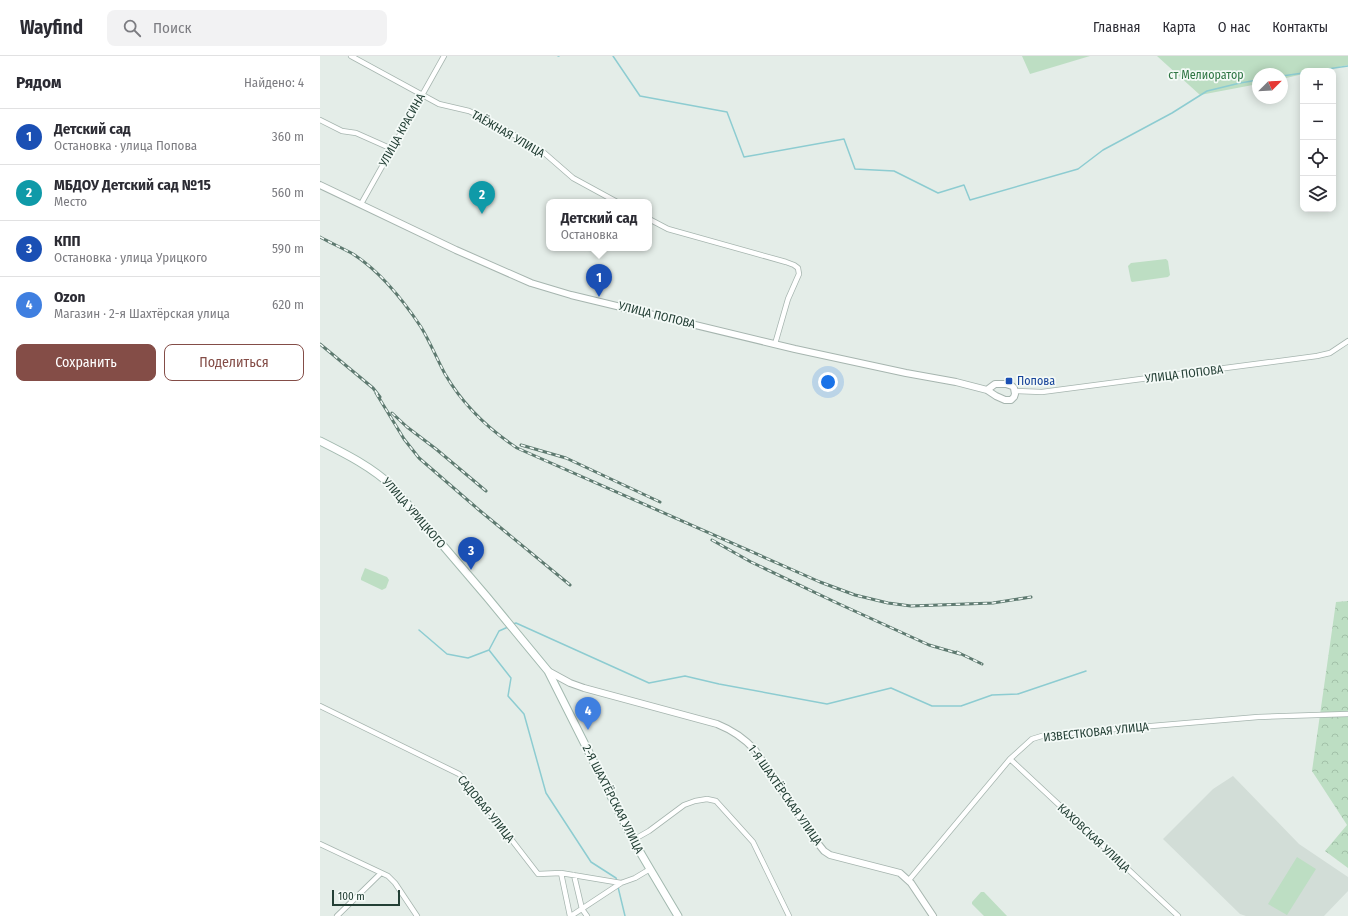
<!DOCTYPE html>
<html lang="ru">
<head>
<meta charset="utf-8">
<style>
	:root { --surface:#fff; --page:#f2f2f3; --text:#2b2b33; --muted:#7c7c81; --line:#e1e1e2; --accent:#844d47 }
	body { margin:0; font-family:"Fira Sans Condensed",sans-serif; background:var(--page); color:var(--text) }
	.controls { position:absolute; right:12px; top:12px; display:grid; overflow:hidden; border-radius:8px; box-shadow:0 2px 10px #0003 }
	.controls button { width:36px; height:36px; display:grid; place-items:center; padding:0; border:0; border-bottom:1px solid var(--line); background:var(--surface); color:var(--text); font:20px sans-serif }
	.compass { position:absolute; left:932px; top:12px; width:36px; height:36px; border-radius:50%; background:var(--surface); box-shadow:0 2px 10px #0003; rotate:66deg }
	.scale { position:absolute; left:12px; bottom:10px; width:68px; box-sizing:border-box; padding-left:4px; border:2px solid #233f35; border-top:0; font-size:11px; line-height:14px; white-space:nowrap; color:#233f35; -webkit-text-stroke:3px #f4faf7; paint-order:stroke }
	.you { position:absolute; left:508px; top:326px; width:14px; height:14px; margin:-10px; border:3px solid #fff; border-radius:50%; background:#1a73e8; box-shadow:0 0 0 6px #1a73e833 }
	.badge { display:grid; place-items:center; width:26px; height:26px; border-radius:50%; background:var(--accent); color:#fff; font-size:13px; font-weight:700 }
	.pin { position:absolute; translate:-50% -33px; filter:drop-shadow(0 1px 2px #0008) }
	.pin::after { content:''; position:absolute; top:21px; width:14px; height:12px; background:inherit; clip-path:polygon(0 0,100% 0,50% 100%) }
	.popup { position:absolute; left:226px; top:143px; width:106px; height:52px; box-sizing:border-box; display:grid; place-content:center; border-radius:8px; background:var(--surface); filter:drop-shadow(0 1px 3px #0005); font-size:13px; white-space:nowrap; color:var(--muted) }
	.popup b { font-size:15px; color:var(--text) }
	.popup::after { content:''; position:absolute; left:50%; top:100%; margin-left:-8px; border:8px solid transparent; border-top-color:var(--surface) }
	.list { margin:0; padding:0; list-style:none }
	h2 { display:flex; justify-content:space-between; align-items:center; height:52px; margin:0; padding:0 16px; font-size:17px }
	h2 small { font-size:13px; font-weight:400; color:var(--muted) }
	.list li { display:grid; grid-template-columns:26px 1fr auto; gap:12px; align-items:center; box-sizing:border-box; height:56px; padding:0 16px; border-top:1px solid var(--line) }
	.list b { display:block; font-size:15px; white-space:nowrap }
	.list p { margin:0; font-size:13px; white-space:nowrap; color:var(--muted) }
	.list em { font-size:13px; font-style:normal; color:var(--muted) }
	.actions { display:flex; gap:8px; padding:12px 16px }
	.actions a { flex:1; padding:9px 0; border:1px solid var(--accent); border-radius:8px; text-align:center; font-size:14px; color:var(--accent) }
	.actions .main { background:var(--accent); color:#fff }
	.icon { flex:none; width:22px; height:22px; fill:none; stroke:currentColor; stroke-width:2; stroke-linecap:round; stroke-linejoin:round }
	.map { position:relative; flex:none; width:1028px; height:860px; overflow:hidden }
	header { display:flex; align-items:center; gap:24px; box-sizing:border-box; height:56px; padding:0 20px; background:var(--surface); border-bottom:1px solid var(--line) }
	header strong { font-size:19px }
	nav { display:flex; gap:22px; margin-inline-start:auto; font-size:14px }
	.search { width:280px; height:36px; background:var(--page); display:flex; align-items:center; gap:10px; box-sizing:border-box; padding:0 14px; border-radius:8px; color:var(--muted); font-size:15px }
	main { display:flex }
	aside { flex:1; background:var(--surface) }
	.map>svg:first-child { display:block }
</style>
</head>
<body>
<header>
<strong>Wayfind</strong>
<div class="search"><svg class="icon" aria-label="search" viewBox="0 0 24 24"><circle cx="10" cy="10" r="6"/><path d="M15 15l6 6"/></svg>Поиск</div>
<nav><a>Главная</a><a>Карта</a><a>О нас</a><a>Контакты</a></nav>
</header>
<main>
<aside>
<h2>Рядом<small>Найдено: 4</small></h2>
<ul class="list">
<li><span class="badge" style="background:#1a4fb4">1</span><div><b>Детский сад</b><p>Остановка · улица Попова</p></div><em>360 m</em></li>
<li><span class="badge" style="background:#0f9aa8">2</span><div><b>МБДОУ Детский сад №15</b><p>Место</p></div><em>560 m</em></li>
<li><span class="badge" style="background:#1a4fb4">3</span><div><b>КПП</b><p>Остановка · улица Урицкого</p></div><em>590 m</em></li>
<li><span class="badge" style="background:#3f7fe0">4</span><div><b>Ozon</b><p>Магазин · 2-я Шахтёрская улица</p></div><em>620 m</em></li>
</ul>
<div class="actions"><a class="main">Сохранить</a><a>Поделиться</a></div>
</aside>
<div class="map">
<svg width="1028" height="860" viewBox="0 0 1028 860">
	<defs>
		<pattern id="forest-crowns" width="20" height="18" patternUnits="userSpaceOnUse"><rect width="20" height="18" fill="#bddec3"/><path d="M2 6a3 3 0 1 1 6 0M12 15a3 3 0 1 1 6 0" fill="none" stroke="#a2c0a8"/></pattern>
	</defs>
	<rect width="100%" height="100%" fill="#e4ede8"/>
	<path fill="#d2ddd7" d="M913,720l66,68 49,33v14l-24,25h-78l-6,-2 -77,-75 50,-50z"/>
	<path fill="#bddec3" d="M702,0h68l-60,18z
		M837,0h191v9l-28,6h-17v3l-21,5v-5h-24v10l-58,11z
		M846,203l2,2 2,14 -2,2 -36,5 -1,-1 -3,-15 3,-3z
		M45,512l22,9 2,3 -3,8 -4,2 -21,-10v-2z
		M977,801l19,12 -29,46 -19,-11z
		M661,836h3l23,24h-23l-12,-12v-2z"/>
	<path fill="url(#forest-crowns)" d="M1028,545v267l-23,-17 22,-26 -35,-54 24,-169z"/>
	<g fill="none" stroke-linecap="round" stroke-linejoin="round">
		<path stroke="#8dccd1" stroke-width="1.5" d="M238,0h1
			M293,0l27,40 87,16 17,45 100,-18 11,30 39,2 44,22 26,-8 6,15 108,-31 25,-19 69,-37 35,-22 33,-8 18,-3
			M994,15l34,-5
			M962,20l21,-3
			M193,568l3,-1 133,60 36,-7 34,8 108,20 64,-16 41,18h29l31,-11 26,-1 68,-23
			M99,574l28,24 21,4 21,-8 10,-19 9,-4
			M169,594l22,28 -3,18 16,18 22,79 45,69 25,16 1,3
			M298,831l7,29"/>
		<defs>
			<path id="minor" d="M31,0l88,48 30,7 19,9 54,31 31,27 44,24
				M0,64l22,11 14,2 36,16
				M41,148l83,-148
				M329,163l19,10 118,33 8,3 4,3 1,6 -11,25 -13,45
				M695,335l27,1 275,-36 13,-3 18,-12
				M0,650l139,68 8,8 71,92 23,-1 60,10 14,-5 15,-9
				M690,703l168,157
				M313,784l16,-9 35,-26 11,-4 12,-2 9,2 37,41 36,74
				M0,788l68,32 7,7 22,33
				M241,817l9,43
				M254,819l8,34 5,7
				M589,824l101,-121 22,-20 13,-4 213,-18 90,-3
				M17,860l44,-43
				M251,860l50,-33"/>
			<path id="tertiary" d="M0,129l136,65 75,33 40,12 224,54 111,24 50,9 31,8 9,6 9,4h6l3,-3 1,-3 -1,-6 -2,-2 -6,-2h-11l-8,6
				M228,615l22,12 14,5 133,36c15,6 27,14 38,26l61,91 8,10 6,4 70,18 11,10 22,33"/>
			<path id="secondary" d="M0,385c26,13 52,26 73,46l94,110 61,74 85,169 17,29 28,47"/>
		</defs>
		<use href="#minor" stroke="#a6b5af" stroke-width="6"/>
		<use href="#tertiary" stroke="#a6b5af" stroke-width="8"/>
		<use href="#secondary" stroke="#a2b9af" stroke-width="9"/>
		<use href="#minor" stroke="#fff" stroke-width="4.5"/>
		<use href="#tertiary" stroke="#fff" stroke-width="6"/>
		<use href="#secondary" stroke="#fff" stroke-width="7"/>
		<defs>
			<path id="rail" d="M0,181c11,6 22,11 33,17 28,18 50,46 68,73 9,15 16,32 24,47 18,31 42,54 72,74l303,134 35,13 33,8 23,3 82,-3 38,-6
				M0,288l53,44 7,9
				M56,337l28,46 15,19 60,52 91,75
				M72,357l15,14 29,22 50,42
				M201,389l45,13 94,44
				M392,484l39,22 86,41 92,42 31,9
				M637,596l25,12"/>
		</defs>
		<use href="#rail" stroke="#5e7a70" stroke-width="3"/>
		<use href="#rail" stroke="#f4faf7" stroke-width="1.5" stroke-dasharray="4.5" stroke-linecap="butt"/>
	</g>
	<rect fill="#1a4fb4" stroke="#f4faf7" stroke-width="1.5" x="685" y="321" width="8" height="8" rx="2"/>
	<g text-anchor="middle" stroke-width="3.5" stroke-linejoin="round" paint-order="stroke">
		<g font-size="12" fill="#2e7543" stroke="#f4faf7">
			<text x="886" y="23">ст Мелиоратор</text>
		</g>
		<g font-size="12" fill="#233f35" stroke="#f4faf7">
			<text transform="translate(82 74) rotate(-61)" y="4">УЛИЦА КРАСИНА</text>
			<text transform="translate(188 78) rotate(30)" y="4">ТАЁЖНАЯ УЛИЦА</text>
			<text transform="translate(337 259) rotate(14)" y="4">УЛИЦА ПОПОВА</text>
			<text transform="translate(864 318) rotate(-7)" y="4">УЛИЦА ПОПОВА</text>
			<text transform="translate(94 457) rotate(49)" y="4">УЛИЦА УРИЦКОГО</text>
			<text transform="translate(776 676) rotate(-6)" y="4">ИЗВЕСТКОВАЯ УЛИЦА</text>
			<text transform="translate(465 739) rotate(55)" y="4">1-Я ШАХТЁРСКАЯ УЛИЦА</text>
			<text transform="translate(293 743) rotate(63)" y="4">2-Я ШАХТЁРСКАЯ УЛИЦА</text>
			<text transform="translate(166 753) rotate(51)" y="4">САДОВАЯ УЛИЦА</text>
			<text transform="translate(774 782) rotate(43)" y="4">КАХОВСКАЯ УЛИЦА</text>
		</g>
		<g font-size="12" fill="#164399" stroke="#f4faf7" text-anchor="start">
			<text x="697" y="329">Попова</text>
		</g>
	</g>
</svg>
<div class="controls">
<button>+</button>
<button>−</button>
<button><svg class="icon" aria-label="locate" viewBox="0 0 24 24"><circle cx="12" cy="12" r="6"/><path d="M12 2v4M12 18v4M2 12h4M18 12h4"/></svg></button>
<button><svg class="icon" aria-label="layers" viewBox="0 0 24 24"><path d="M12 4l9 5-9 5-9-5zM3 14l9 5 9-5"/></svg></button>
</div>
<svg class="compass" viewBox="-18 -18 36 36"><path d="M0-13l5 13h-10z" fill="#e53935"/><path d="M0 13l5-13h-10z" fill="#7c7c81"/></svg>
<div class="scale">100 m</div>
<div class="you"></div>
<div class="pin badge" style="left:279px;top:241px;background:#1a4fb4">1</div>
<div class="popup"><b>Детский сад</b>Остановка</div>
<div class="pin badge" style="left:162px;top:158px;background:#0f9aa8">2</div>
<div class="pin badge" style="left:151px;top:514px;background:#1a4fb4">3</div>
<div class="pin badge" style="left:268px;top:674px;background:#3f7fe0">4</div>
</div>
</main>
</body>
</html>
